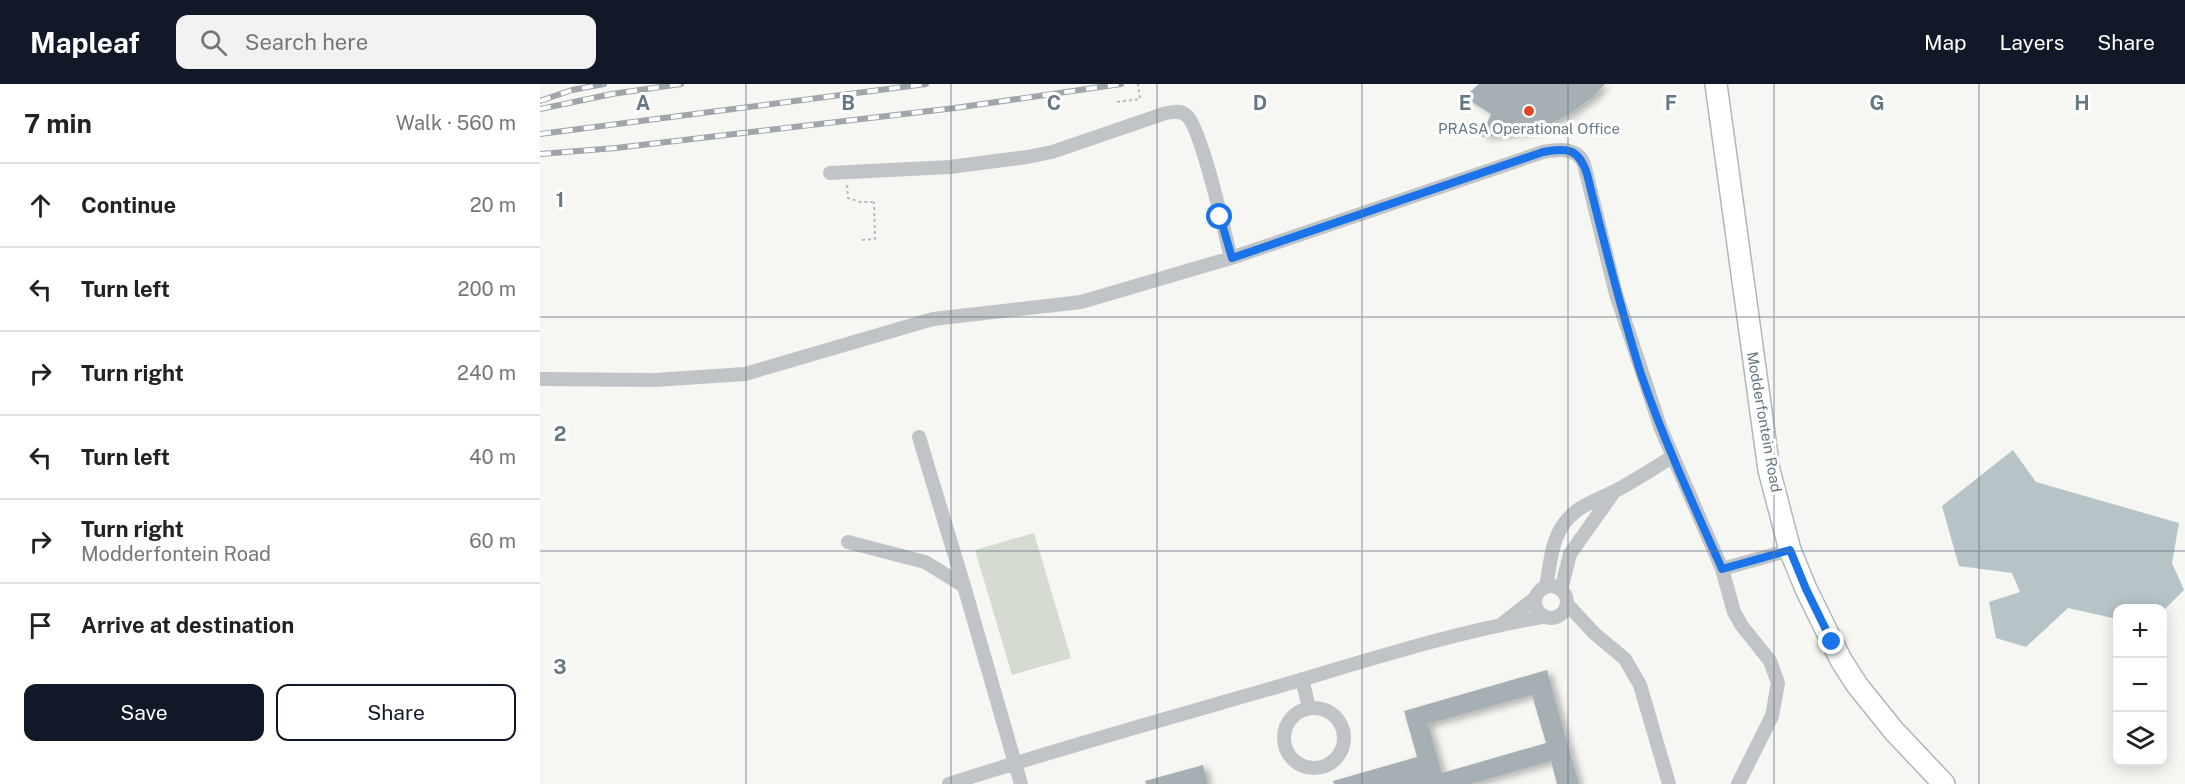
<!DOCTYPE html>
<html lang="en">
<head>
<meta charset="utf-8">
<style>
	:root { --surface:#fff; --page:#f2f2f2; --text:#222; --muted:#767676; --line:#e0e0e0; --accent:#111827 }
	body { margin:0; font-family:"Public Sans",sans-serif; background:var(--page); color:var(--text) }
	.controls { position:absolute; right:18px; bottom:18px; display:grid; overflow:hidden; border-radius:12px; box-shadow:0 3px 15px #0003 }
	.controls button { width:54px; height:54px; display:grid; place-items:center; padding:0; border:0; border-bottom:2px solid var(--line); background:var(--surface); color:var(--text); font:30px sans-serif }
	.stop { position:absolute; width:18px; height:18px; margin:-14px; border:4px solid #1a73e8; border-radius:50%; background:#fff }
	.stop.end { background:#1a73e8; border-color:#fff; box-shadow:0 2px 6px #0008 }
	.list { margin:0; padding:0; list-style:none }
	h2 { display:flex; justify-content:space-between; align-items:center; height:78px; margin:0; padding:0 24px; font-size:26px }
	h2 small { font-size:20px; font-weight:400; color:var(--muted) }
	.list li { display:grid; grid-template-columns:39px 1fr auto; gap:18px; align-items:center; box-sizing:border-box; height:84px; padding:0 24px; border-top:2px solid var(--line) }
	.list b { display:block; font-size:22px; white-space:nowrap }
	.list p { margin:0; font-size:20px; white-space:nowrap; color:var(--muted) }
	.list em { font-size:20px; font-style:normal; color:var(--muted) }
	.actions { display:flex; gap:12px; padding:18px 24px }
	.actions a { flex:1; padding:14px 0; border:2px solid var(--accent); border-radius:12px; text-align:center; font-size:21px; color:var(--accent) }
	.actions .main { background:var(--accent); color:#fff }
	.icon { flex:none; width:33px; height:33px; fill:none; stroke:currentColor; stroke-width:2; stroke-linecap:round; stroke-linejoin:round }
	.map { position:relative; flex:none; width:1645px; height:700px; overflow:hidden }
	header { display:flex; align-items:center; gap:36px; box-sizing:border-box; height:84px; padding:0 30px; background:var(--accent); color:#fff }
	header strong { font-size:28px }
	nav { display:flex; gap:33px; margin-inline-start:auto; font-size:21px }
	.search { width:420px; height:54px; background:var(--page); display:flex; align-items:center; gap:15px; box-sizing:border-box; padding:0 21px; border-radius:12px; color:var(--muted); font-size:22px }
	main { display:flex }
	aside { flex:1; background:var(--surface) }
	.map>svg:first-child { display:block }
</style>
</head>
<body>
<header>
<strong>Mapleaf</strong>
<div class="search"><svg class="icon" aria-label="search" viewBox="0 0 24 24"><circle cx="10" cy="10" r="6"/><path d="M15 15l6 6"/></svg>Search here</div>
<nav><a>Map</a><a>Layers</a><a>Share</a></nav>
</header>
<main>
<aside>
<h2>7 min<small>Walk · 560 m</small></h2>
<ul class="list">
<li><svg class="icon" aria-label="ahead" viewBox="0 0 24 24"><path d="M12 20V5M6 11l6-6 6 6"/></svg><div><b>Continue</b></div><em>20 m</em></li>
<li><svg class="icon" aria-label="left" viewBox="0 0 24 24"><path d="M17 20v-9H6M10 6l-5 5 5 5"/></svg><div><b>Turn left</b></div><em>200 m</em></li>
<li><svg class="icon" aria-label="right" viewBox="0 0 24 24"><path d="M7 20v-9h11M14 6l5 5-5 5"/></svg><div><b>Turn right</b></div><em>240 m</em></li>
<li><svg class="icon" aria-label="left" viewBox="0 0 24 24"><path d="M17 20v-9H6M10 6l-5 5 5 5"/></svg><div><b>Turn left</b></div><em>40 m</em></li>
<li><svg class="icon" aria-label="right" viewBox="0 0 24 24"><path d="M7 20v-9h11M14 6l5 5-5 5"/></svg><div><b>Turn right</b><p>Modderfontein Road</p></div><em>60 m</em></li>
<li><svg class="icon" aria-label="arrive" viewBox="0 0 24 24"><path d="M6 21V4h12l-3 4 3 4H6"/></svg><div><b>Arrive at destination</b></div></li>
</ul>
<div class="actions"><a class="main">Save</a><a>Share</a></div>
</aside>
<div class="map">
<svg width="1645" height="700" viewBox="0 0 1645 700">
	<defs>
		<filter id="shadow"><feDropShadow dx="5" dy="3" stdDeviation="3" flood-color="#0004"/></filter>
	</defs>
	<rect width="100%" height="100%" fill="#f6f6f3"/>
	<path fill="#d6dbd2" d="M494,449l37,125 -59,17 -37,-125z"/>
	<path fill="#b6c4c7" d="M1473,366l23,32 143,41 -7,40 12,27 -21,21 -1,-3h-44l-1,11 -49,-11 -42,39 -30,-9 -7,-36 31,-10 -8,-19 -53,-7 -17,-60z"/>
	<path fill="#a6afb4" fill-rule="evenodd" filter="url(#shadow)" d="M939,0h126l-12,13 -22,16 -22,12 -23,8 -45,4 10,-23 -27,-17z
		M1007,586l32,114h-22l-6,-23 -80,23h-137l-1,-3 84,-24 -13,-46zM992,611l14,48 -104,30 -14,-49z
		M663,681l5,19h-62l-1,-3z"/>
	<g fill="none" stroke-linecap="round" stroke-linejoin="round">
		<defs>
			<path id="primary" d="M1176,0l53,386 21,80 16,39 35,71 16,25 37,46 50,53"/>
		</defs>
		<use href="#primary" stroke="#b1b6ba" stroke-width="24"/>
		<path stroke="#b8bbbd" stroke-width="2" stroke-dasharray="3 3" stroke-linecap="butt" d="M577,18l23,-3 -2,-15
			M307,101l1,13 12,4h14
			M322,156l13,-1 -1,-37"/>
		<path stroke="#c0c4c7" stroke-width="14" d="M290,89l120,-6 77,-10 25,-5 111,-38c8,-2 16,-4 23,1 15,11 39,119 45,143
			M0,295l115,1 90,-6 188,-55 148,-17 150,-44 312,-106c16,-3 34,-5 41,12l32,130 45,135 61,140 12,43 8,14 28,35 8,22 -6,33 -34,68
			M379,353l45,149
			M308,458l77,20 39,24 57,198
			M1182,485l68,-19
			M995 518a16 16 0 1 1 32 0a16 16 0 1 1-32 0Z
			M1006,503c4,-22 5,-44 17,-62 12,-19 35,-25 54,-35 19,-10 37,-22 55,-33
			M1021,506l9,-36 44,-62
			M1027,520l27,29 31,26 15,26 29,99
			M963,539l32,-25
			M762,595l7,29
			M744 654a30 30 0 1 1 60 0a30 30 0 1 1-60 0Z
			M409,700c108,-35 216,-65 324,-96 89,-26 178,-55 269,-71"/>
		<use href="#primary" stroke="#fff" stroke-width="21"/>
		<defs>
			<path id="rail" d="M0,17l32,-11 32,-6
				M0,25l72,-15 69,-10
				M0,50l386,-50
				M0,70l76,-6 339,-40 166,-24"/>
		</defs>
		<use href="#rail" stroke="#9fa6ab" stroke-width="6"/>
		<use href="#rail" stroke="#fff" stroke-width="4" stroke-dasharray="11" stroke-linecap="butt"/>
	</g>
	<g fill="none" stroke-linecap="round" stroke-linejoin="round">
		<path stroke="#1a73e8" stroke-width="8" d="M680,133l12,41 311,-106c25,-5 36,-3 44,22 17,68 33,134 54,200 23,67 52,130 81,195l68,-19 16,39 26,53"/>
	</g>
	<path fill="none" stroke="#667883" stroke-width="1.5" stroke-opacity="0.55" d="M206,0v700M411,0v700M617,0v700M822,0v700M1028,0v700M1234,0v700M1439,0v700M0,233h1645M0,467h1645"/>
	<circle fill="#df462a" stroke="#fff" stroke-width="2" cx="989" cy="27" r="6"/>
	<g text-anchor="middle" stroke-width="6" stroke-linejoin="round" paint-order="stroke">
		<g font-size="15" fill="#667883" stroke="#fff">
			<text x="989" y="50">PRASA Operational Office</text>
		</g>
		<g font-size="15" fill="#667883" stroke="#fff">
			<text transform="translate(1224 338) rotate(80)" y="5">Modderfontein Road</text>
		</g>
	</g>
	<g font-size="20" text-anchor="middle" font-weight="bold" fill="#667883" stroke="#fff" stroke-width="6" stroke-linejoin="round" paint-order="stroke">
		<text x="103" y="26">A</text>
		<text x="308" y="26">B</text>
		<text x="514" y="26">C</text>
		<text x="720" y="26">D</text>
		<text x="925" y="26">E</text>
		<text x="1131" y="26">F</text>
		<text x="1337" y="26">G</text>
		<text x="1542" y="26">H</text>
		<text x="20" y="123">1</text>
		<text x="20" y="357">2</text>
		<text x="20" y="590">3</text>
	</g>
</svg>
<div class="controls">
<button>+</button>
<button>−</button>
<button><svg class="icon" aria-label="layers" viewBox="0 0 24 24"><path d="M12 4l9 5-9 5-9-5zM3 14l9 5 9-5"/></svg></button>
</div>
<div class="stop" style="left:680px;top:133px"></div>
<div class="stop end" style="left:1292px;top:558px"></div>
</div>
</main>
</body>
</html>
